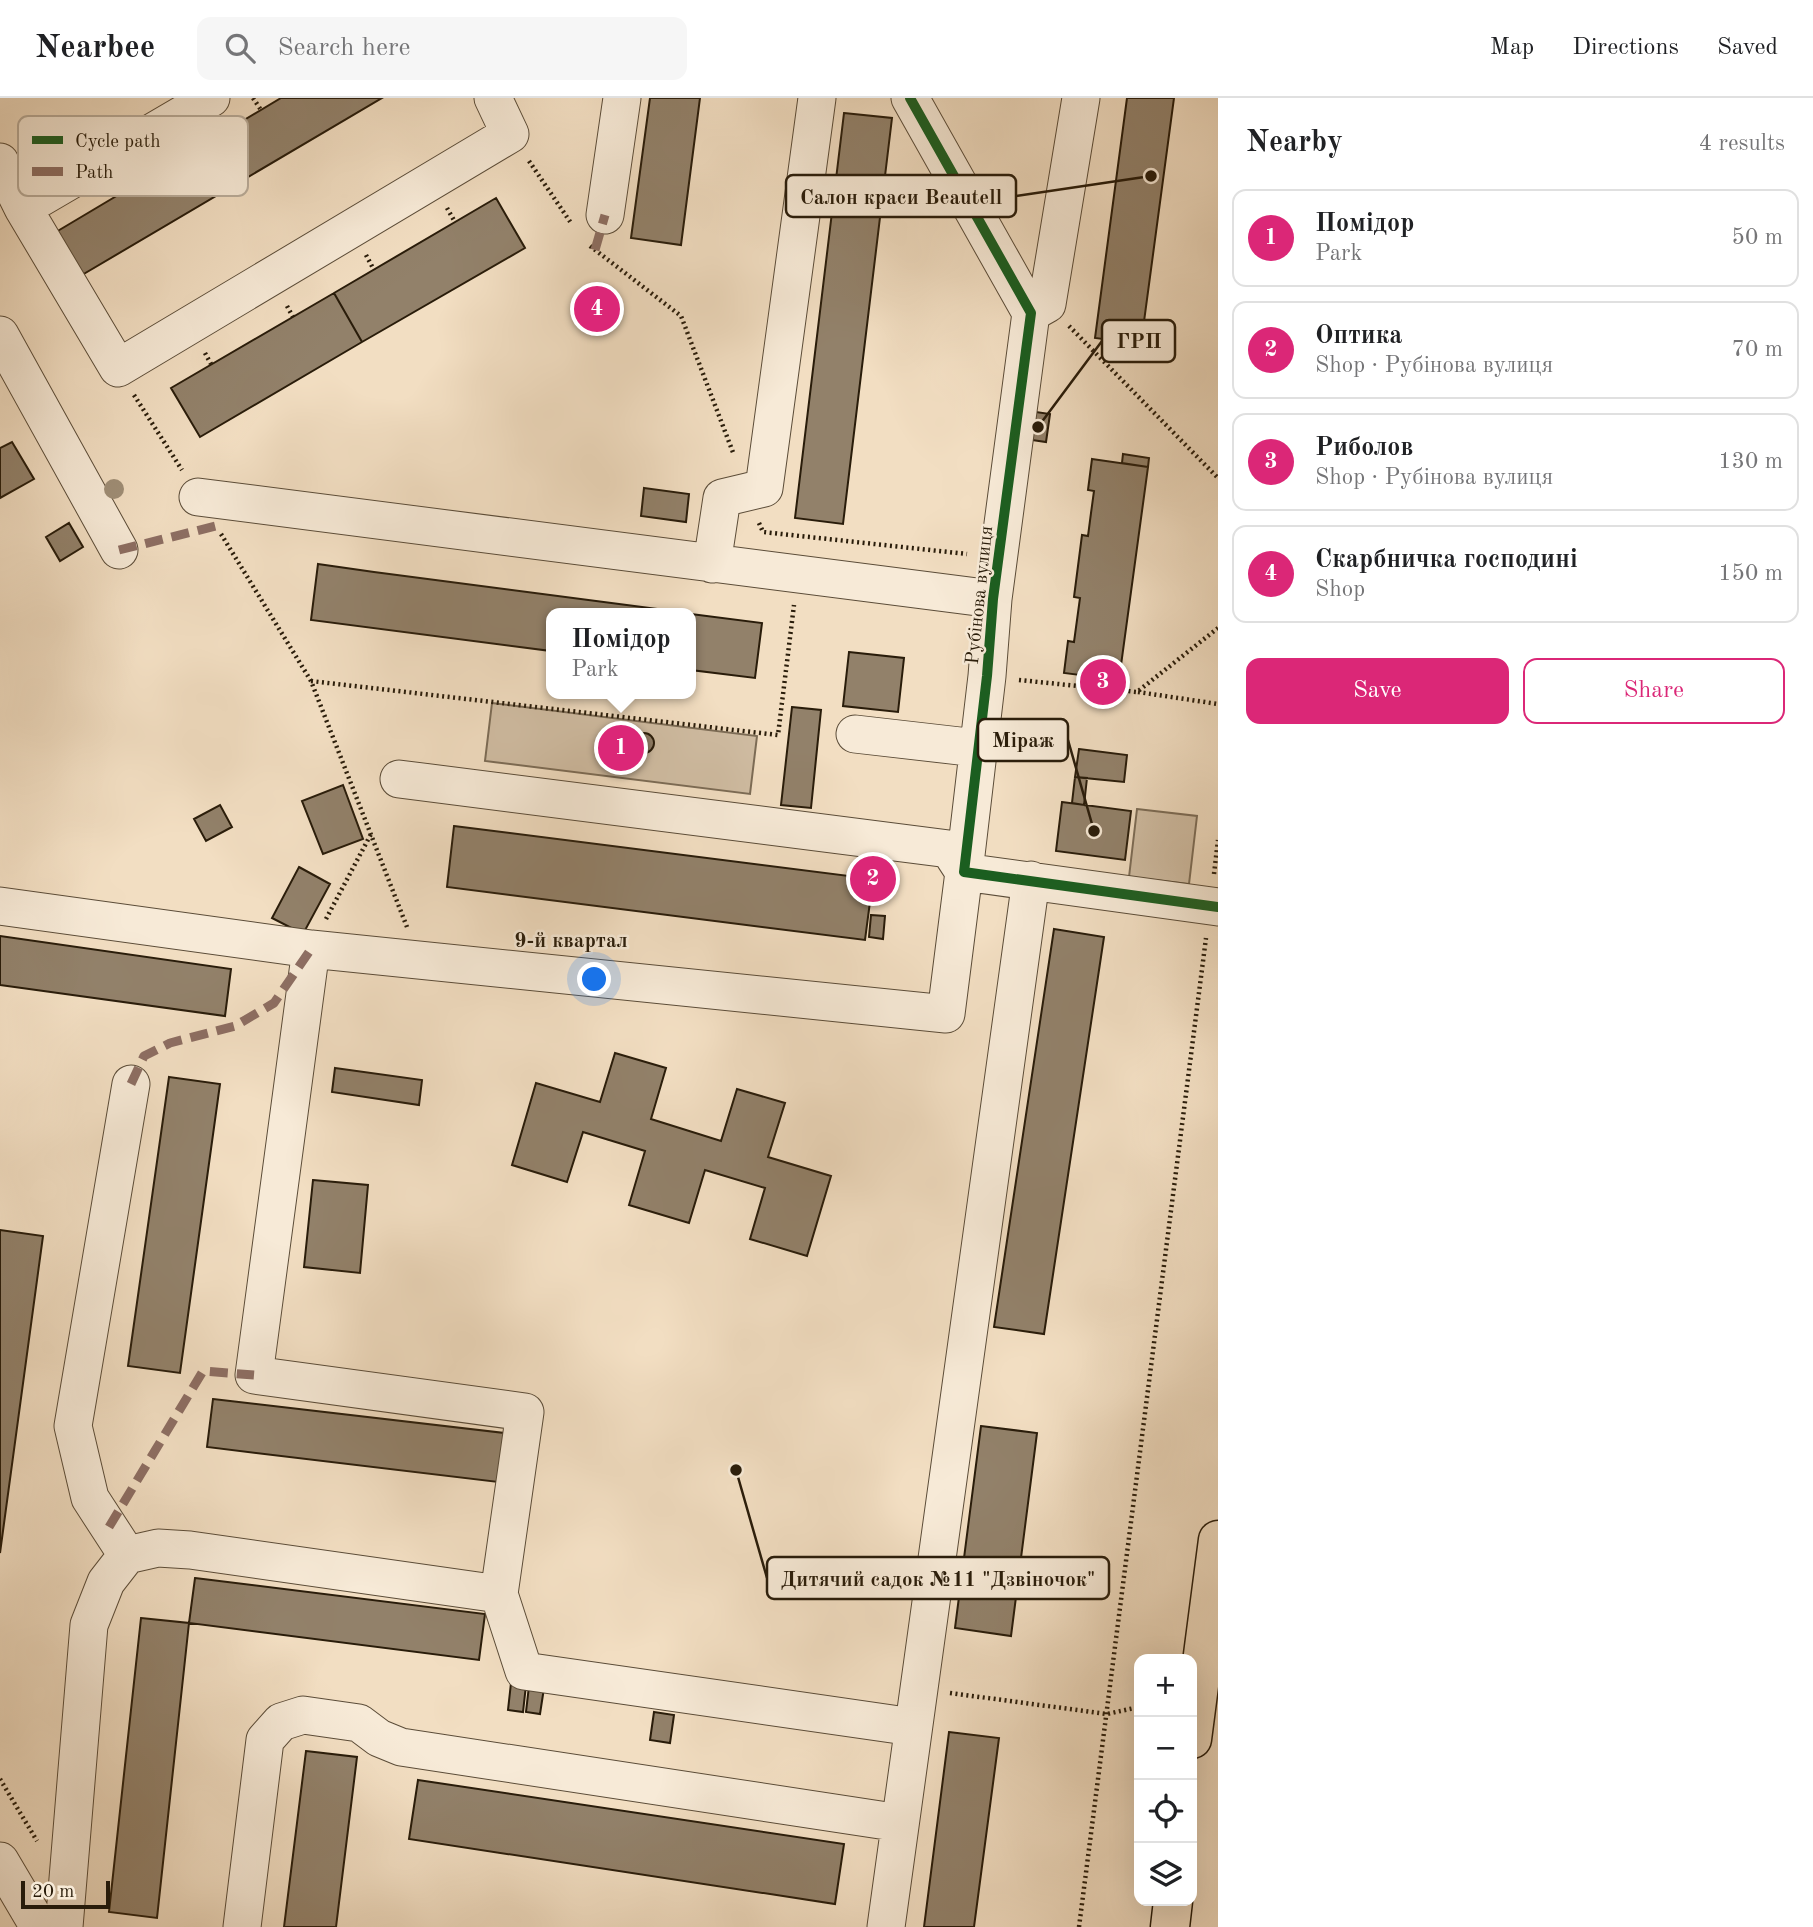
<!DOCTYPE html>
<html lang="en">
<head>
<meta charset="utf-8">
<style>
	:root { --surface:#fff; --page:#f6f6f6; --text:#202124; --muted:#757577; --line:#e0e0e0; --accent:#db2777 }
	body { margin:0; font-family:"Old Standard TT",serif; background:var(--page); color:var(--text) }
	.controls { position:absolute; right:21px; bottom:21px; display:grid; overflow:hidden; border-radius:14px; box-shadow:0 7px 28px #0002 }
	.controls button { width:63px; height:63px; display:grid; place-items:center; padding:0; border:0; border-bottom:2px solid var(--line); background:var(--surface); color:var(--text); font:35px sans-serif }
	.scale { position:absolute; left:21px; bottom:18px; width:89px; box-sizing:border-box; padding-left:7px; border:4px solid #291c0a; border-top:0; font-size:19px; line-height:24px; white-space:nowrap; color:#291c0a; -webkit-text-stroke:5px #f7ead7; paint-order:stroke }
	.you { position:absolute; left:595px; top:882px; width:24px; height:24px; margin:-18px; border:5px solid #fff; border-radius:50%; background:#1a73e8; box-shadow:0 0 0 10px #1a73e833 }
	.badge { display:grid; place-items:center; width:46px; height:46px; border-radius:50%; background:var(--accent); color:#fff; font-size:23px; font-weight:700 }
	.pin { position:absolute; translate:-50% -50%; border:4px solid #fff; box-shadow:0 2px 7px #0006 }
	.popup { position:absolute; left:546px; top:510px; width:150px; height:91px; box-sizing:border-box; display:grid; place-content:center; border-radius:14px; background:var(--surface); filter:drop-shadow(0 2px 5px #0005); font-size:23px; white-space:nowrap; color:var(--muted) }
	.popup b { font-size:26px; color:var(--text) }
	.popup::after { content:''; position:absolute; left:50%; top:100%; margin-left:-14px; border:14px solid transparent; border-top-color:var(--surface) }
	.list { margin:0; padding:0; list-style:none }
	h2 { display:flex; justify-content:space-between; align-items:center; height:91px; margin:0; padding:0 28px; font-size:30px }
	h2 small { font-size:23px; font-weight:400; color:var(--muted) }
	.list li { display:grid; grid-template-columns:46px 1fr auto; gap:21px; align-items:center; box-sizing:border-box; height:98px; margin:0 14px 14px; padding:0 14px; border:2px solid var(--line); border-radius:14px }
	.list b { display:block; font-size:26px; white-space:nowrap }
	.list p { margin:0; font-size:23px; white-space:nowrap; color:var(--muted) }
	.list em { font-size:23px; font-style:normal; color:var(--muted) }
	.actions { display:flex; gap:14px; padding:21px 28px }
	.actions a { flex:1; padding:16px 0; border:2px solid var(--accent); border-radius:14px; text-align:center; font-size:24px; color:var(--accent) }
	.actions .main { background:var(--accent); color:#fff }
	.icon { flex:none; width:38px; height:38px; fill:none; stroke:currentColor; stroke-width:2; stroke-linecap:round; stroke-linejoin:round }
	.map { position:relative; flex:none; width:1218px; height:1829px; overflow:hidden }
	header { display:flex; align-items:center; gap:42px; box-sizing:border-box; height:98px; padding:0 35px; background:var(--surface); border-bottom:2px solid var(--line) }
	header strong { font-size:33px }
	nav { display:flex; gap:38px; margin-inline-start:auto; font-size:24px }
	.search { width:490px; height:63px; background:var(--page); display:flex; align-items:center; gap:18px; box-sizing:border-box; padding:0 24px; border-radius:14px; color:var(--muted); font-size:26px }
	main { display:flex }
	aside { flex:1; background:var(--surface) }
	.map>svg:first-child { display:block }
</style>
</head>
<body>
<header>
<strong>Nearbee</strong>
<div class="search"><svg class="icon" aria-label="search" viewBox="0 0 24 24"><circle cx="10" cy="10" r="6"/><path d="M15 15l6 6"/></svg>Search here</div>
<nav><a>Map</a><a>Directions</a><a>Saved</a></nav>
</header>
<main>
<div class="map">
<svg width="1218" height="1829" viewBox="0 0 1218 1829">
	<rect width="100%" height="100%" fill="#f2dec2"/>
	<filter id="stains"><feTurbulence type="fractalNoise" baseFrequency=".00286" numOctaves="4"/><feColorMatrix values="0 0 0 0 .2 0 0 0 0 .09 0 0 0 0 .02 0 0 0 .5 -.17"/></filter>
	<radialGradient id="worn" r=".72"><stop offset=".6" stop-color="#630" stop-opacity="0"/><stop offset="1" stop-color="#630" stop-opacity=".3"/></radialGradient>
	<path fill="#d0bda3" stroke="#7c6c56" stroke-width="2" d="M492,605l265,33 -7,58 -265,-33z
		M1137,711l60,7 -8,68 -60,-7z"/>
	<path fill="#92816a" stroke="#291c0a" stroke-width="2" d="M281,0h101l-300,177 -26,-43z
		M650,0h50l-19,147 -50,-7z
		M1127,0h47l-33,246 -46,-6z
		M844,15l48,5 -49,406 -48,-6z
		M496,100l29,50 -163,94 -28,-49z
		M582,193l38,11 -9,26 -37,-12z
		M334,195l28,49 -162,95 -29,-49z
		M1029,313l21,3 -4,28 -21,-3z
		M12,344l22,37 -34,19v-50z
		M1123,356l26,4 -1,9 -26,-4z
		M1092,361l56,8 -29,213 -55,-7 4,-32 6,1 6,-44 -6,-1 8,-62 6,1 3,-23 3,-22 -6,-1z
		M644,390l45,6 -3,28 -45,-6z
		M69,425l14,24 -23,14 -14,-24z
		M318,466l56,8 314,41h-137v38l-240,-31z
		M691,516l71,9 -7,55 -64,-8z
		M849,554l55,6 -6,54 -55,-6z
		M1088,578l31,4 -1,9 -31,-4z
		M792,609l29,3 -10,98 -30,-3z
		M634 645a10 10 0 1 1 20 0a10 10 0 1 1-20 0Z
		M1079,651l48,6 -3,27 -49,-5z
		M1075,679l12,1 -3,27 -12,-2z
		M343,687l20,54 -40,15 -21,-53z
		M1062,704l69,9 -6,49 -69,-9z
		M220,707l12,22 -26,14 -12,-22z
		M454,728l419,53 -8,61 -418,-53z
		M299,769l31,17 -27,50 -31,-16z
		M871,817l14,1 -2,23 -14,-2z
		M1054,831l50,8 -60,397 -50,-7z
		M0,838l231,33 -6,47 -225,-31z
		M615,955l51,15 -15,51 70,22 16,-52 48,14 -17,54 63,19 -24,80 -57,-17 15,-51 -60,-18 -16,53 -60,-18 16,-54 -62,-19 -16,50 -55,-17 24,-82 64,19z
		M335,970l87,12 -3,25 -87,-13z
		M169,979l51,7 -40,289 -52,-7z
		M313,1082l55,5 -8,88 -56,-6z
		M0,1132l43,6 -43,317z
		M213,1301l291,34 -6,49 -291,-35z
		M981,1328l56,7 -26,203 -56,-8z
		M195,1480l290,36 -6,46 -290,-37z
		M141,1520l48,5 -32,295 -48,-6z
		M511,1585l15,2 -3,27 -15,-2z
		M529,1588l15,2 -4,26 -14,-2z
		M654,1614l20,3 -4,28 -20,-3z
		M949,1634l50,6 -25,189h-50z
		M306,1653l51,6 -21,170h-52z
		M418,1682l426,64 -9,60 -426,-65z"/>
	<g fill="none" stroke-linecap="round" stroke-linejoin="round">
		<defs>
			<path id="minor" d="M910,0l121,215 -38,286 -6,77 -23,196 254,35
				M0,64l23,46 188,-110
				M23,110l95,160 392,-234 -17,-36
				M605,117l17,-117
				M1031,215l16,-9 34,-206
				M0,237l119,215
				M198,399l795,102
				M712,466l10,-66 42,-10 53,-390
				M855,636l122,14
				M0,808l311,43 635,65 18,-142 -15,-23 -550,-70
				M127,1457l-37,-57 -17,-72 58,-342
				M499,1496l25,77 389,56
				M0,1763l39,66
				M64,1829l25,-302 17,-43 21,-27 31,-7 32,2 309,44 26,-182 -271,-37 57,-426
				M242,1829l23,-187 16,-18 22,-7 56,8 20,15 22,9 499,76
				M886,1829l145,-1047"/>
			<path id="major" d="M1192,1641l26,-199
				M1170,1829l3,-26"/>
		</defs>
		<use href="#minor" stroke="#5b4c38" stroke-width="39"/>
		<use href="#major" stroke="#291c0a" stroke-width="41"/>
		<path stroke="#291c0a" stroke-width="4.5" stroke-dasharray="2 3.5" stroke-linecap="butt" d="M253,0l8,12
			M529,63l42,62
			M447,110l8,14
			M590,148l91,70 53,139
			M366,157l8,15
			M287,208l6,11
			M1069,228l149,152
			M205,255l6,11
			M134,297l48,75
			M759,425l4,9 204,22
			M221,436l90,147 96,246
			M1019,582l118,12 81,-64
			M311,583l467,54 16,-130
			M1138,594l80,12
			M1214,776l4,-34
			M326,821l45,-85
			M950,1595l157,21 32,-7
			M0,1681l37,62
			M1079,1829l127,-989"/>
		<use href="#minor" stroke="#f7ead7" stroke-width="37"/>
		<use href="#major" stroke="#f2dec2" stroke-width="38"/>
		<path stroke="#8d6e63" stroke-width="9" stroke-dasharray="18 9" stroke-linecap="butt" d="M595,152l10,-35
			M119,452l97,-24
			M131,986l13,-28 26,-13 65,-17 39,-23 37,-54
			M109,1429l94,-156 51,4"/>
		<defs>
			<path id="cycleway" d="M910,0l121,215 -38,286 -6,77 -23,196 254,35"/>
		</defs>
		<use href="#cycleway" stroke="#f7ead7" stroke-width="15"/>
		<use href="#cycleway" stroke="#1b5e20" stroke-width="10"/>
	</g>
	<circle fill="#9f8e76" cx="114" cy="391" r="10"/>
	<g text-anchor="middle" stroke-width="5" stroke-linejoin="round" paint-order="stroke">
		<g font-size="19" fill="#291c0a" stroke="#f7ead7">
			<text transform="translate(978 497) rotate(-84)" y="7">Рубінова вулиця</text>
		</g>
		<g font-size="21" font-weight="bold" fill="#291c0a" stroke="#f7ead7">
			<text x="571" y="849">9-й квартал</text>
		</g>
	</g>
	<rect x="18" y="18" width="230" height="80" rx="10" fill="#f7ead7" stroke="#b9ac9a" stroke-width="2"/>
	<rect x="32" y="38" width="31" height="8" fill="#1b5e20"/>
	<rect x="32" y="69" width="31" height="9" fill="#8d6e63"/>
	<g font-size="19" fill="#291c0a">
		<text x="75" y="49">Cycle path</text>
		<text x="75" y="80">Path</text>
	</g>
	<path fill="none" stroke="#291c0a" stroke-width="2.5" d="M1151 78L1016 98M1038 329L1102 243M1094 733L1068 642M736 1372L767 1480"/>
	<g fill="#291c0a" stroke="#f7ead7" stroke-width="2.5">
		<circle cx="1151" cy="78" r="7"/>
		<circle cx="1038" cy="329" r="7"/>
		<circle cx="1094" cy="733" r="7"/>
		<circle cx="736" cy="1372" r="7"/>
	</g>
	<g fill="#f7ead7" stroke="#291c0a" stroke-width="2.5">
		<rect x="786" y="77" width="230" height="42" rx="7"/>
		<rect x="1102" y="222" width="73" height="42" rx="7"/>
		<rect x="978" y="621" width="90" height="42" rx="7"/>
		<rect x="767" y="1459" width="342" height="42" rx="7"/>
	</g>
	<g font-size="21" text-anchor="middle" font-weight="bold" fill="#291c0a">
		<text x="901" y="106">Салон краси Beautell</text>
		<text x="1139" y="250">ГРП</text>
		<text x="1023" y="649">Міраж</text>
		<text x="938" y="1488">Дитячий садок №11 "Дзвіночок"</text>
	</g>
	<rect width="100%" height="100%" filter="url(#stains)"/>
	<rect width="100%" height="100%" fill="url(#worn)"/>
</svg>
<div class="controls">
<button>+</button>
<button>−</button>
<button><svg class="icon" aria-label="locate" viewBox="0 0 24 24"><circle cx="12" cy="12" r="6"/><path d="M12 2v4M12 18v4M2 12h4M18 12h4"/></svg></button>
<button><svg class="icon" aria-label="layers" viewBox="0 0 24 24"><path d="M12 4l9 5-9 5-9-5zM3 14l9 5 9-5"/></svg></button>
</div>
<div class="scale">20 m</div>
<div class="you"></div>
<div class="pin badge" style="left:621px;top:650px">1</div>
<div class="popup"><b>Помідор</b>Park</div>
<div class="pin badge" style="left:873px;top:781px">2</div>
<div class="pin badge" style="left:1103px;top:584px">3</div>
<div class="pin badge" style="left:597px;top:211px">4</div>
</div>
<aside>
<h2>Nearby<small>4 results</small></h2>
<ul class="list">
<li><span class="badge">1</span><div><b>Помідор</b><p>Park</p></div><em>50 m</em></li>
<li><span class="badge">2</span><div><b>Оптика</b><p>Shop · Рубінова вулиця</p></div><em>70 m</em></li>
<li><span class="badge">3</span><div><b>Риболов</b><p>Shop · Рубінова вулиця</p></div><em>130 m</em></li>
<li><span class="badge">4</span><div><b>Скарбничка господині</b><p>Shop</p></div><em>150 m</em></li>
</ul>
<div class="actions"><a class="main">Save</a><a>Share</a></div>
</aside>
</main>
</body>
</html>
